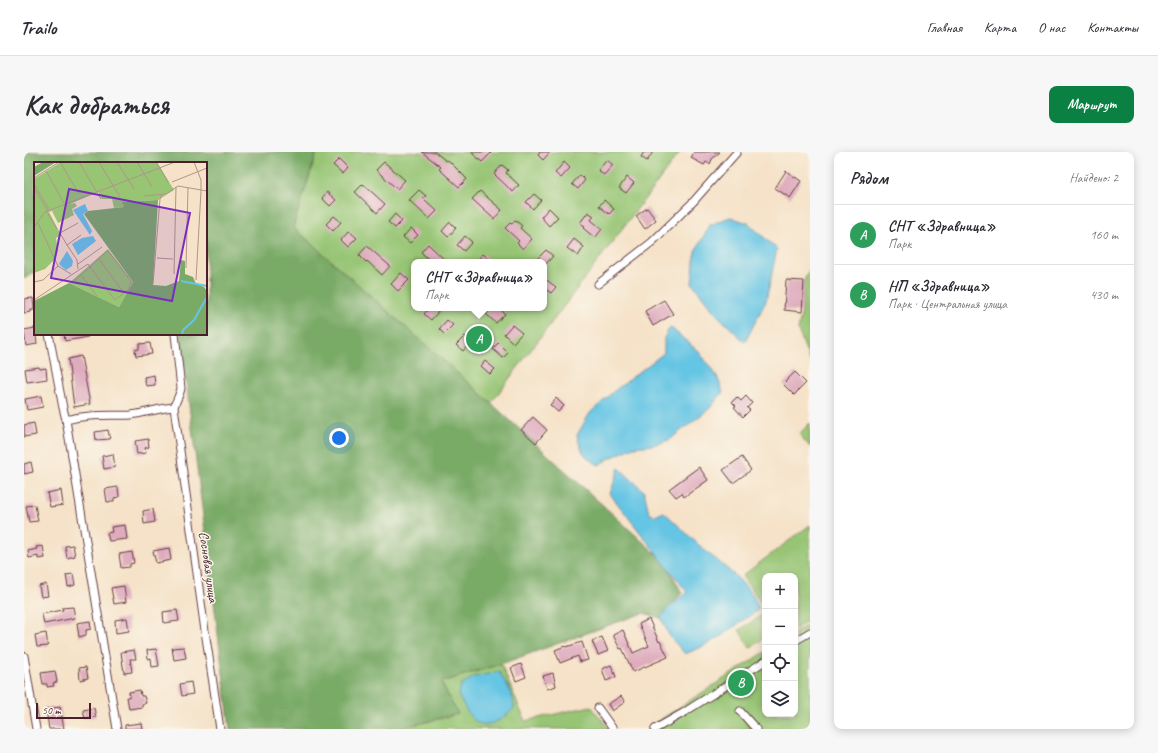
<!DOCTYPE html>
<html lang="ru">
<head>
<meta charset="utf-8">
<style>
	:root { --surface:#fff; --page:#f7f7f7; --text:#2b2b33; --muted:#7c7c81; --line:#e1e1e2; --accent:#0b8043 }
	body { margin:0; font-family:Caveat,sans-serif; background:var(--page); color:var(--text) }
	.controls { position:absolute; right:12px; bottom:12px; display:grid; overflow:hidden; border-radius:8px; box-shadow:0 2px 10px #0003 }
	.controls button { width:36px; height:36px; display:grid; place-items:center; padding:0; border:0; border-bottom:1px solid var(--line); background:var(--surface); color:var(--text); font:20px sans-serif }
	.scale { position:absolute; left:12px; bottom:10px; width:55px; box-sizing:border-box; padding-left:4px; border:2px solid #4a1f2b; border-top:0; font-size:11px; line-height:14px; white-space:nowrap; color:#4a1f2b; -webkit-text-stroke:3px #fbf7ec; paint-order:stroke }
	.you { position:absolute; left:315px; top:286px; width:14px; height:14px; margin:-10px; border:3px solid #fff; border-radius:50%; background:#1a73e8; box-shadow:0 0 0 6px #1a73e833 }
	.badge { display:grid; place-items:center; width:26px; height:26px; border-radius:50%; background:var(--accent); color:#fff; font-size:13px; font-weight:700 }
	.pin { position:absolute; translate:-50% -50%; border:2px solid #fff; box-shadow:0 1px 4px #0006 }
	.popup { position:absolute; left:387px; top:107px; width:136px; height:52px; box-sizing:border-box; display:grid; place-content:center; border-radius:8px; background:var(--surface); filter:drop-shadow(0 1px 3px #0005); font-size:13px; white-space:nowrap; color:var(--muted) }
	.popup b { font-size:15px; color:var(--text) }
	.popup::after { content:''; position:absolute; left:50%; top:100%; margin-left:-8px; border:8px solid transparent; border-top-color:var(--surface) }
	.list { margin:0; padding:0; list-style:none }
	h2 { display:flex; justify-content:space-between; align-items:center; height:52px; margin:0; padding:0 16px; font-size:17px }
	h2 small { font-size:13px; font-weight:400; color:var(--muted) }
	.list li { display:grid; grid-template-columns:26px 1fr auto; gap:12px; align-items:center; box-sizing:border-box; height:60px; padding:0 16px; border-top:1px solid var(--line) }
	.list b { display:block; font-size:15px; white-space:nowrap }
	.list p { margin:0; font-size:13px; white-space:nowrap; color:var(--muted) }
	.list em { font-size:13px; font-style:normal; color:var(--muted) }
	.icon { flex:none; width:22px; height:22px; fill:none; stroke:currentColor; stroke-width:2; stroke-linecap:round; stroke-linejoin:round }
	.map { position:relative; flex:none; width:786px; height:577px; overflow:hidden; border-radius:8px }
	header { display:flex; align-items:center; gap:24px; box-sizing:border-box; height:56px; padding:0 20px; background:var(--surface); border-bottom:1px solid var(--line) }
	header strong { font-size:19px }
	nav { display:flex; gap:22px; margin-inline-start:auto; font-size:14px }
	.intro { display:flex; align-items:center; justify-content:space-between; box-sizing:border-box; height:96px; padding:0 24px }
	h1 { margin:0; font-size:28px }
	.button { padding:10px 18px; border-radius:8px; background:var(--accent); color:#fff; font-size:14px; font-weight:700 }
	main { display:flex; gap:24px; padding:0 24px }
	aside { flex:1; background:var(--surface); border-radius:8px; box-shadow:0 2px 10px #0003 }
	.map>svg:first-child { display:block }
</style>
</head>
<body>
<header>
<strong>Trailo</strong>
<nav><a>Главная</a><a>Карта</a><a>О нас</a><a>Контакты</a></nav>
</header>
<div class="intro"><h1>Как добраться</h1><a class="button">Маршрут</a></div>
<main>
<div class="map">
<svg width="786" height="577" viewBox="0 0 786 577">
	<rect width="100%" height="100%" fill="#fbf7ec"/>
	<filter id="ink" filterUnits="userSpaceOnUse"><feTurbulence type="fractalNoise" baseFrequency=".025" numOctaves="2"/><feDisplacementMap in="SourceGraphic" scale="8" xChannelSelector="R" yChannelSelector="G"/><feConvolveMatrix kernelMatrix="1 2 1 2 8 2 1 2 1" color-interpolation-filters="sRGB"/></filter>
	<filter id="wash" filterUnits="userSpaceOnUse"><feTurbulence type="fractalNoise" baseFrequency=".012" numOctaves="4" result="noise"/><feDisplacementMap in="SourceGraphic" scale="16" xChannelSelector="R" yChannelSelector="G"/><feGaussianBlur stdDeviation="0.9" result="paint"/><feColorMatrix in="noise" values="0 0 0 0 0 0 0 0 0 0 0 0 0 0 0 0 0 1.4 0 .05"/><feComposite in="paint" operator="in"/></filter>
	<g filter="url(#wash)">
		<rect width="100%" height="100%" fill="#f5e2c8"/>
		<path fill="#97c574" stroke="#707250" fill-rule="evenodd" d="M293,0h363l-189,251 -198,-176zM390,110h130v46h-130z
			M786,117v92l-12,-31 4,-19 2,-30 3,-7z
			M786,271v24l-11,-13z
			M786,373v94l-15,10v-53h-30v33l-23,-33z
			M741,461v25l-15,10 -11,-18z
			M786,471v106h-164l119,-77v62h30v-81z
			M477,512l24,57 66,-15 18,23h-212l61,-15 -17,-32z"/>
		<path fill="#79aa66" stroke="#626448" d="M0,0h293l-24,75 198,176 174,159 17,31 -21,25 -18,-5 -142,51 -60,18 17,32 -61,15h-167l-50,-395h26v-171h-171v109l-11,7z"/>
		<path fill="#65c5e4" stroke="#587288" d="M706,65l18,6 29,26 -11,52 -21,41 -29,-28 -24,-31 3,-31 15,-27z
			M646,175l29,25 18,24 6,16 -14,17 -40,31 -17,5 -18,2 -26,12 -9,6c-15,-7 -18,-14 -22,-30l13,-22 23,-21 51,-39v-15z
			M595,316l25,23 5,22 6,3 9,-4c12,11 24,23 36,34 20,18 51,38 59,63l-36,26 -19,11 -19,8 -15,-17 -9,-19 6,-9 20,-17 -77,-98z
			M475,520c8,12 14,22 15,36 -9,9 -22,20 -36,15 -8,-4 -16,-20 -20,-28l3,-10 13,-8z"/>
		<g id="blocks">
			<path fill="#deacbd" d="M398,0h13l11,9 2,-1 19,19 -8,8 -20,-18 2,-2z
				M447,0h21l-10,10z
				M516,0h10l-7,8 -5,-5z
				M620,0h9l-6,9 -6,-4z
				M670,0h26l-8,7 -2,5 -4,-2 -2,3 -13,-7z
				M315,7l9,9 -5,6 -10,-9z
				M583,8l6,5 -9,10 -6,-5z
				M360,10l21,18 -8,9 -21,-19z
				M540,10l6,6 -9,10 -6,-5z
				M478,13l6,5 -2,3 13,12 -6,7 -19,-18z
				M762,19l15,10 -11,17 -15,-10z
				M556,23l5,5 -7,9 -6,-5z
				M603,25l7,6 -8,10 -7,-5z
				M339,32l22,20 -8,9 -22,-21z
				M395,38l7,6 -3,2 14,13 -8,8 -20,-19z
				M456,39l22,19 -8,9 -22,-20z
				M303,40l9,8 -6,6 -8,-8z
				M510,42l7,6 -8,9 -7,-7z
				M580,48l10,9 -5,5 -10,-8z
				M525,56l9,9 -9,9 -8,-9z
				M623,56l9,12 -11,9 -9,-13z
				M564,60l6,4 -3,4 11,9 -7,9 -12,-10 2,-2 -5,-3z
				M371,62l7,7 -7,7 -7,-6z
				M310,64l7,6 -8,9 -7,-7z
				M491,68l7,6 -2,2 12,11 -9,10 -6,-6 2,-2 -14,-13 5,-5 2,1z
				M426,70l6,6 -8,9 -6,-6z
				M387,76l7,7 -8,8 -7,-6z
				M325,79l8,7 -9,9 -7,-7z
				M441,84l7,6 -8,9 -7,-6z
				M550,87l10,8 -6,9 -11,-8z
				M404,92l19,18h-16l-10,-10z
				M343,94l23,20 -8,9 -15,-14 -1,1 -7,-7z
				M522,98l7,6 -8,9 -1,-3h-3l-4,-3z
				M459,102l6,5 -2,3h-12z
				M377,121l8,7 -11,11 -7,-7z
				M520,126l12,9 -5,6 -7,-5z
				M762,128l18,1 -2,31 -18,-2z
				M9,146l1,12h-3v2l-7,1v-14z
				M640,148l9,14 -20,12 -8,-15z
				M405,156h7l3,3 -8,9 -7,-6z
				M468,156h7l6,6 -9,9 -10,-9z
				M423,168l6,5 -9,9 -5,-5z
				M488,173l10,8 -9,10 -9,-9z
				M11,176l2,16 -11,2 -2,-16z
				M40,182h24v3l-23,4z
				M441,184l6,6 -8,9 -7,-6z
				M126,191l2,11 -16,2 -1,-6 4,-1v-5z
				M474,191l10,10 -5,5 -10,-9z
				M57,204l9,48 -16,3 -6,-48z
				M461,209l10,8 -5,5 -9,-8z
				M15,215l1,2 6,-1 1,11 -20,3 -2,-13z
				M771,220l11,11 -12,12 -11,-11z
				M130,223l1,10 -9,1 -2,-9z
				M17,244l2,11 -16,3 -2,-11z
				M722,244l6,7 -5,5 3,2 -7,7 -9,-10 2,-1 -4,-4 5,-5 4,4z
				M532,246l8,8 -6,6 -8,-7z
				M509,265l14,13 -11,13 -15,-13z
				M10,271l2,12 -12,2v-12z
				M84,278l2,9 -14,1 -1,-8z
				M124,287l1,8 -4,1 1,5 -9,1 -2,-13z
				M89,302l2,13 -11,2 -2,-13z
				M718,305l9,13 -18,13 -10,-13z
				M7,310l2,10 -9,2v-10z
				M675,315l9,13 -24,17 -2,-4 -6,4 -7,-8z
				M94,335l1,10 -5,1v3l-7,1 -2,-13z
				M37,338l2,15 -13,2 -3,-14z
				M11,353l3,16 -9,1 -3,-16z
				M129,357l2,13 -11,2 -1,-13z
				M101,373l2,14 -18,2 -2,-8 5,-1 -1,-5z
				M49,393l2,11 -8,2 -2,-12z
				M19,394l2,12 -7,1v-3l-9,2 -1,-7 9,-2 -1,-2z
				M145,396l2,12 -15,3 -3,-12z
				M108,400l2,11 -4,1v3l-9,1 -2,-14z
				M49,422l2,11 -7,2 -2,-12z
				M22,432l2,12 -7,1 -2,-11z
				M100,434l2,16 -12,2 -3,-16z
				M49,455l2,11 -31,6 -2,-10 21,-4 -1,-2z
				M153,458l2,11 -15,2 -1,-11z
				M103,466l2,13 -13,2 -1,-13z
				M625,467l10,23 1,-1 8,16 -35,15 -11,-24 -2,1 -7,-14 10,-5 10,23 16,-7 -10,-22z
				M66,469l1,8 -5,1v5l-7,2 -2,-14z
				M22,481l2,13 -11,1 -2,-12z
				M578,485l6,14 -10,4 -6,-14z
				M558,490l6,18 -8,2 -2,-6 -18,7 -5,-13 10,-4 1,1z
				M160,495l2,11 -12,2 -2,-12z
				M132,497l3,17 -7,1 -1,-9 -3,1 -1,-9z
				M110,498l2,9h-6l2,13 -8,1 -3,-21z
				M497,512l5,13 -10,4 -5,-13z
				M587,513l5,12 -10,4 -4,-12z
				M62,515l2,11 -8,2 -1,-12z
				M31,519l2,11 -4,1 1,3 -7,1v-3h-4l-2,-11z
				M529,521l3,13 -9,3 -4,-13z
				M167,530l2,12 -11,2 -2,-12z
				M116,538l1,6h3l2,7 -4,1v3l-13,2 -2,-12 3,-1 -1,-4z
				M597,544l4,6 -13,9 -4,-7z
				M36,555l4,22h-15l-3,-20z
				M70,556l2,9 -11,1 -2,-8z
				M117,571l1,6h-17v-4z"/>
		</g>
	</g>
	<g filter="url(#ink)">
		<use href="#blocks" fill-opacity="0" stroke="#643c43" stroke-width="1"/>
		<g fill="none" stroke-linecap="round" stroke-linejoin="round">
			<defs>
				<path id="street" d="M574,132l54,-42 41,-40 44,-50
					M25,182l14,74 3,12 51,309
					M151,182l6,54c-1,7 -5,12 -7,19l31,224 15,98
					M42,268c22,-6 43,-4 65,-5 15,-2 29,-7 43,-8
					M771,489l15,-9
					M0,504l12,73
					M574,556l15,21
					M716,559l16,18
					M631,577l28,-16 82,-52"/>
			</defs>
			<use href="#street" stroke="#643c43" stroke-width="9"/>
			<use href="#street" stroke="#fff" stroke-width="7"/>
		</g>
	</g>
	<g text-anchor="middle" stroke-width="3" stroke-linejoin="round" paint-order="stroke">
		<g font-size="14" fill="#4a1f2b" stroke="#fbf7ec">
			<text transform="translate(185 415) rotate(82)" y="5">Сосновая улица</text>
		</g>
	</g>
	<g transform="translate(10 10)">
		<rect width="173" height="173" fill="#f5e2c8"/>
		<path d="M27,0h96l17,28 -16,10 -35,2 1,5 -10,1 -2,-9h-10l-4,-7 -28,12 5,-1 2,3 -5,3 2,6 -16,8 -6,-12 2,-1 -5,2 12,23 -5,3 2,13 -3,8 -10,10 -11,4v-94zM74,87l25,33 -14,25 -50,-24z" fill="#97c574"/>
		<path d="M9,0h13l-22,14v-9zM124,38l-5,85 13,1 13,-5 2,-21 4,1v13l8,3 3,7 8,3 3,4v44h-173v-34l35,-18 50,24 14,-25 -49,-68 4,-3 36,-4 -2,-5z" fill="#79aa66"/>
		<path d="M51,42l3,7 -5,3 9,17 -2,4 -17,-25zM59,74l3,5 -18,14 -6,-11 10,-6zM33,89l6,10 -1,5 -6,4 -7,-6z" fill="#65c5e4"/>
		<path fill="none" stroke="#65c5e4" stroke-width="2" d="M147,119l26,5M148,173l1,-5 11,-10 13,-23"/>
		<path fill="none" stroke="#b19489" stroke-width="1" d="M26,0l19,32M45,0l22,37M65,0l21,35M83,0l17,27M103,0l15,25M122,0l12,20M160,0l7,18v11l-5,89M12,9l18,32M0,16l25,-16M138,20l35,-14M0,22l15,25M0,26l14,23M110,34l22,-2 12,-8 29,5M13,50l10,17M4,61l20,43M0,65l11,-15 130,-50M33,83l-7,-12 18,-10M123,96l16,1M65,97l25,34M44,102l24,-17M152,106l2,-80M44,107l-1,-9 -10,-15 14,-10M140,112l2,-87M47,113l16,21M0,120l9,-2 15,-14 13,8M119,122l7,-85 2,-4M0,138l54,-36 2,3 25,33 13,-10 3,-9 -23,-30h-1l-17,16 -17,15"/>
		<path fill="#7b2cbf" fill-opacity="0.15" stroke="#7b2cbf" stroke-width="2" d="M35,27l121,24 -18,88 -121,-23z"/>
		<rect width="173" height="173" fill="none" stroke="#4a1f2b" stroke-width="2"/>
	</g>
</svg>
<div class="controls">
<button>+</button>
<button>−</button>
<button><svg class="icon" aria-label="locate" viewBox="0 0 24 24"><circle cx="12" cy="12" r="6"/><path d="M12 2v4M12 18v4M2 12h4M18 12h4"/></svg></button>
<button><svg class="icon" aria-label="layers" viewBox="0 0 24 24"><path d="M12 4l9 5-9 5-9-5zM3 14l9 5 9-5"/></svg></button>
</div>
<div class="scale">50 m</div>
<div class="you"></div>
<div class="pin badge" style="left:455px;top:187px;background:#2e9e5b">A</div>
<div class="popup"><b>СНТ «Здравница»</b>Парк</div>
<div class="pin badge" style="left:717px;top:531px;background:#2e9e5b">B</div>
</div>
<aside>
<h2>Рядом<small>Найдено: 2</small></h2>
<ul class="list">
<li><span class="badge" style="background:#2e9e5b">A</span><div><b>СНТ «Здравница»</b><p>Парк</p></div><em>160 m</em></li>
<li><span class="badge" style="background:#2e9e5b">B</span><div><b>НП «Здравница»</b><p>Парк · Центральная улица</p></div><em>430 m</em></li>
</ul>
</aside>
</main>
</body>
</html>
